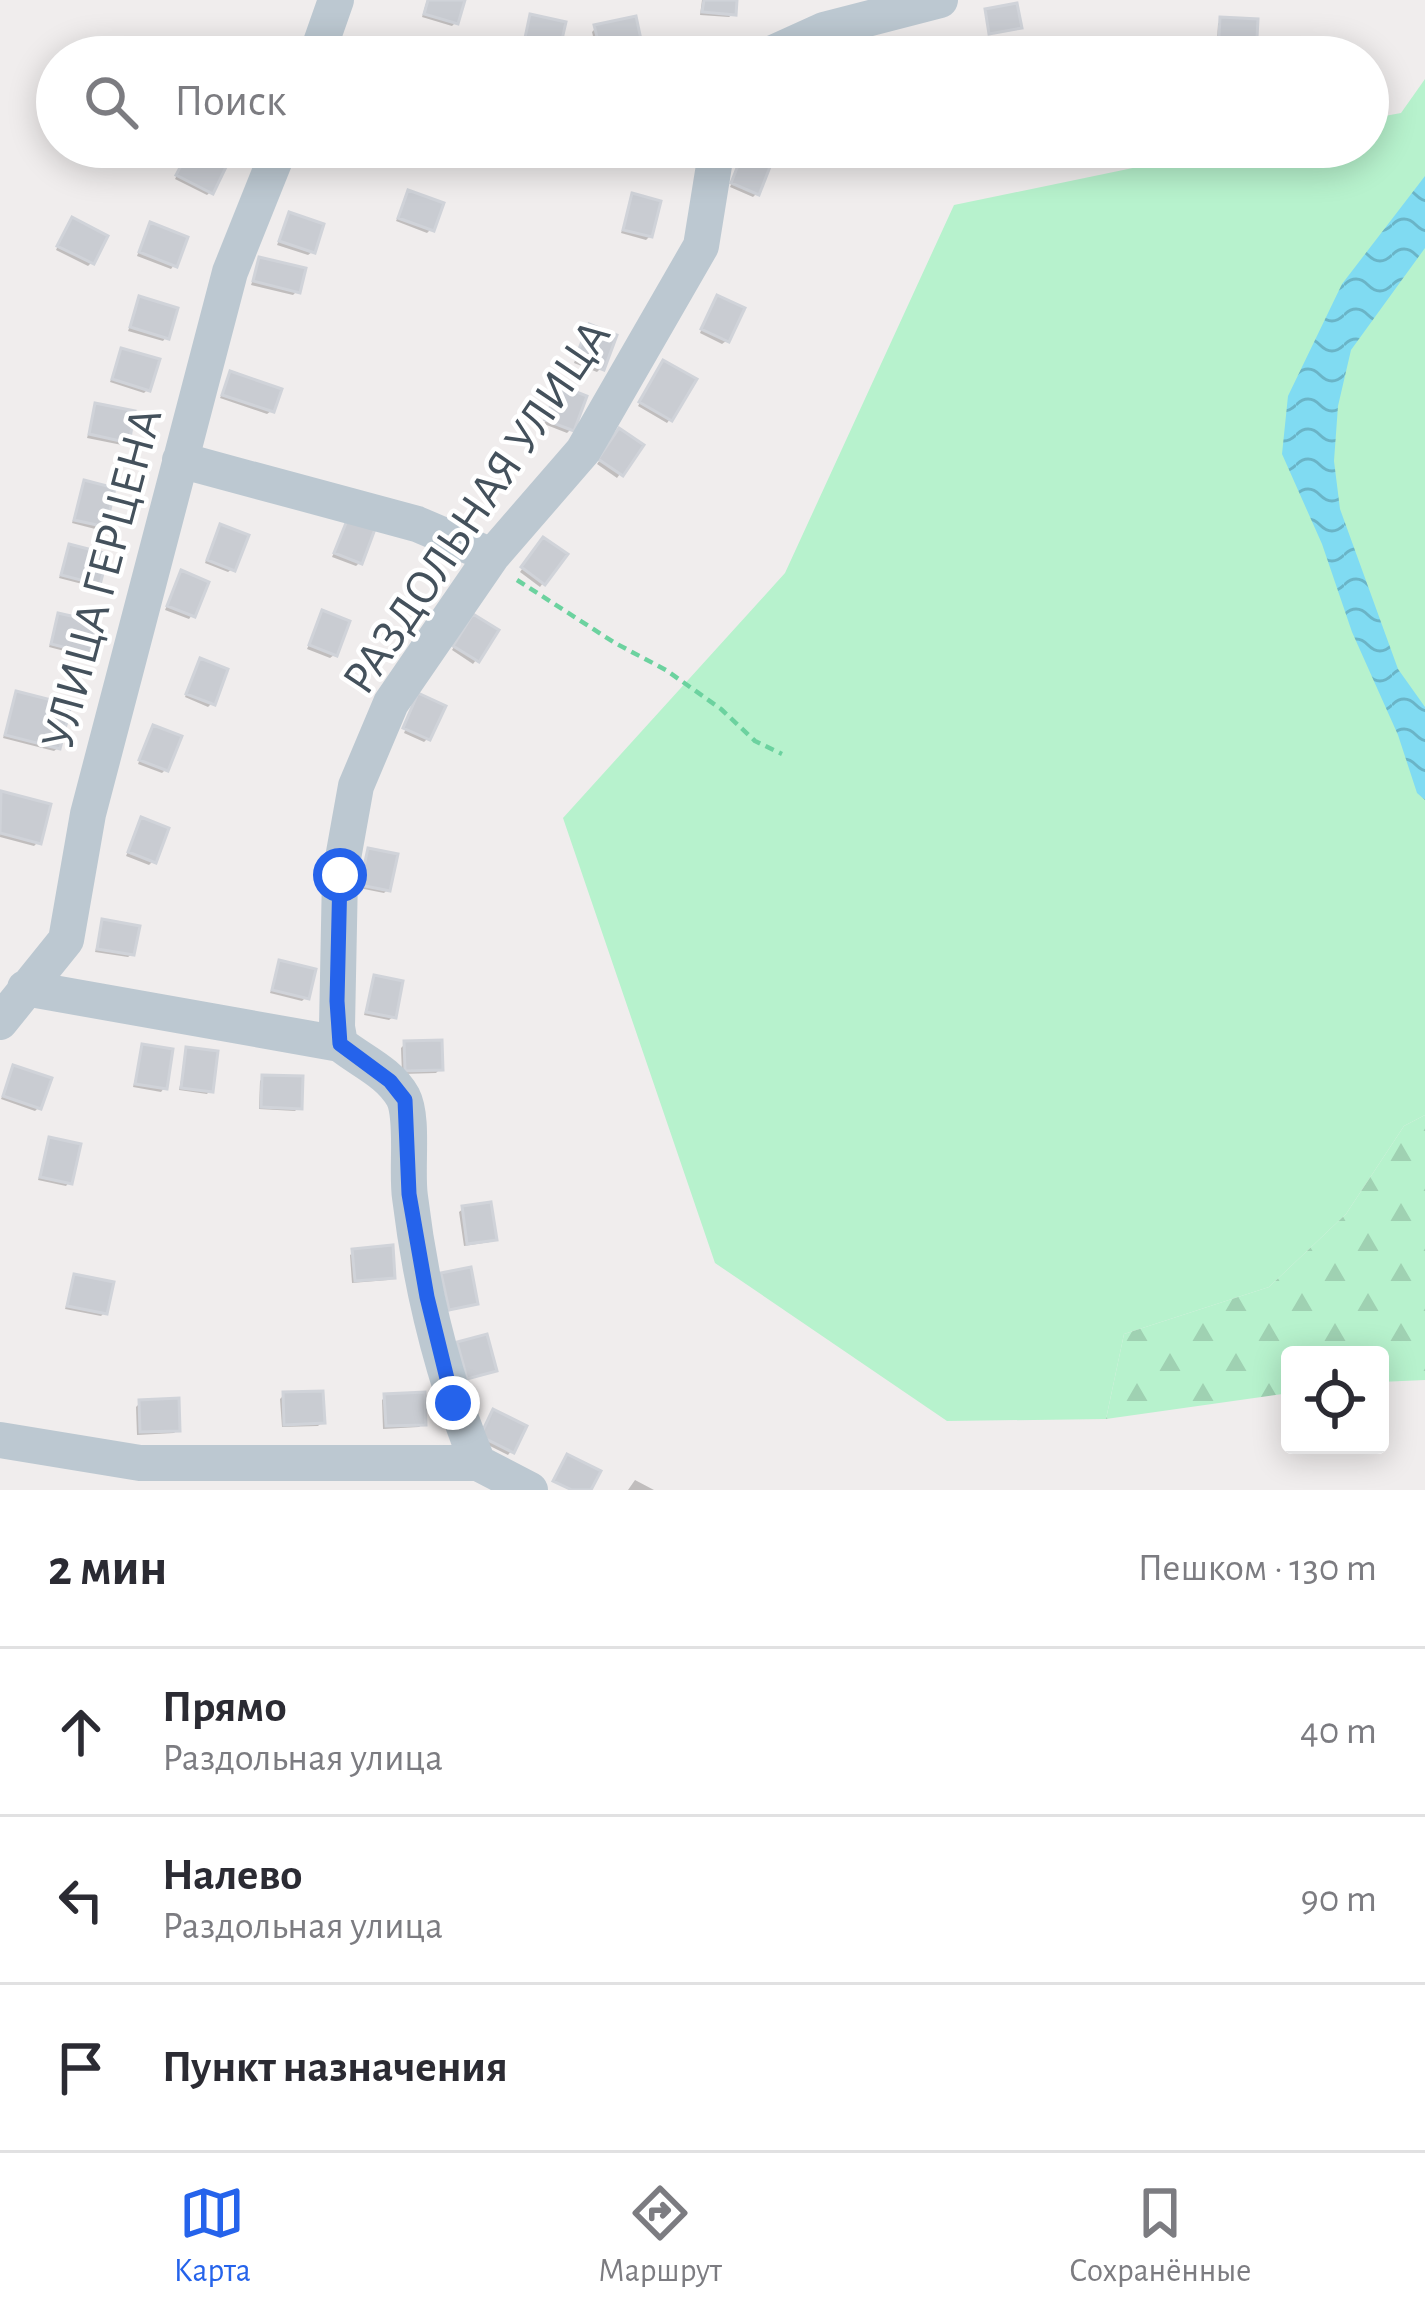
<!DOCTYPE html>
<html lang="ru">
<head>
<meta charset="utf-8">
<style>
	:root { --surface:#fff; --page:#f2f2f3; --text:#2b2b33; --muted:#7c7c81; --line:#e1e1e2; --accent:#2563eb }
	body { margin:0; font-family:"Alegreya Sans",sans-serif; background:var(--page); color:var(--text) }
	.controls { position:absolute; right:36px; bottom:36px; display:grid; overflow:hidden; border-radius:12px; box-shadow:0 6px 30px #0003 }
	.controls button { width:108px; height:108px; display:grid; place-items:center; padding:0; border:0; border-bottom:3px solid var(--line); background:var(--surface); color:var(--text); font:60px sans-serif }
	.stop { position:absolute; width:36px; height:36px; margin:-27px; border:9px solid #2563eb; border-radius:50%; background:#fff }
	.stop.end { background:#2563eb; border-color:#fff; box-shadow:0 3px 12px #0008 }
	.list { margin:0; padding:0; list-style:none }
	h2 { display:flex; justify-content:space-between; align-items:center; height:156px; margin:0; padding:0 48px; font-size:51px }
	h2 small { font-size:39px; font-weight:400; color:var(--muted) }
	.list li { display:grid; grid-template-columns:78px 1fr auto; gap:36px; align-items:center; box-sizing:border-box; height:168px; padding:0 48px; border-top:3px solid var(--line) }
	.list b { display:block; font-size:45px; white-space:nowrap }
	.list p { margin:0; font-size:39px; white-space:nowrap; color:var(--muted) }
	.list em { font-size:39px; font-style:normal; color:var(--muted) }
	.icon { flex:none; width:66px; height:66px; fill:none; stroke:currentColor; stroke-width:2; stroke-linecap:round; stroke-linejoin:round }
	.map { position:relative; flex:none; width:1425px; height:1490px; overflow:hidden }
	.search { position:absolute; background:var(--surface); box-shadow:0 6px 30px #0003; left:36px; right:36px; top:36px; height:132px; display:flex; align-items:center; gap:30px; box-sizing:border-box; padding:0 42px; border-radius:66px; color:var(--muted); font-size:45px }
	.sheet { height:660px; background:var(--surface) }
	nav { display:flex; justify-content:space-around; align-items:center; box-sizing:border-box; height:168px; border-top:3px solid var(--line); background:var(--surface); font-size:33px; color:var(--muted) }
	nav a { display:grid; justify-items:center; gap:6px }
	nav .on { color:var(--accent) }
	.map>svg:first-child { display:block }
</style>
</head>
<body>
<div class="map">
<svg width="1425" height="1490" viewBox="0 0 1425 1490">
	<defs>
		<pattern id="forest-firs" width="22" height="20" patternUnits="userSpaceOnUse" patternTransform="scale(3)"><rect width="22" height="20" fill="#b7f2cd"/><path d="M5 1l3.5 6h-7zM16 11l3.5 6h-7z" fill="#9fd1b2"/></pattern>
		<pattern id="water-waves" width="16" height="10" patternUnits="userSpaceOnUse" patternTransform="scale(3)"><rect width="16" height="10" fill="#80dbf2"/><path d="M0 5q4-4 8 0t8 0" fill="none" stroke="#6ab4c7"/></pattern>
	</defs>
	<rect width="100%" height="100%" fill="#f0eded"/>
	<path fill="#b7f2cd" d="M1425,79v1036l-21,11 -58,88 -77,73 -145,47 -18,85 -159,2 -232,-158 -152,-445 222,-245 169,-368 280,-58h134v-28l33,-6z"/>
	<path fill="url(#forest-firs)" d="M1425,1115v265l-45,2v-27h-90v38l-184,26 18,-85 145,-47 77,-73 58,-88z"/>
	<path fill="url(#water-waves)" d="M1425,176v72l-74,102 -13,56 -4,55 6,48 58,160 27,38v93l-8,-7 -19,-58 -46,-103 -30,-88 -40,-90 6,-58 54,-112z"/>
	<path fill="#0003" d="M427,0h35l-6,22 -4,4 -30,-9z
		M702,0h32l-1,14 -4,3 -29,-2z
		M1221,20l32,37h-37l2,-33z
		M596,28l44,20 -26,9h-16l-6,-25z
		M655,147h37l-6,13 -32,-8z
		M746,152l11,41 -4,4 -23,-10z
		M188,154l22,38 -3,3 -32,-16z
		M409,193l22,36 -4,4 -31,-12z
		M633,197l17,39 -4,4 -25,-7z
		M289,216l23,36 -4,3 -31,-10z
		M69,224l22,39 -3,3 -32,-16z
		M147,229l27,36 -3,4 -34,-13z
		M260,260l37,31 -4,4 -42,-10z
		M140,299l26,38 -3,4 -35,-10z
		M714,302l12,39 -4,3 -22,-11z
		M586,331l15,37 -4,4 -23,-9z
		M122,351l26,38 -4,4 -34,-11z
		M660,367l10,52 -3,4 -29,-17z
		M231,375l40,36 -4,3 -47,-16z
		M560,388l11,41 -4,4 -23,-9z
		M96,406l30,35 -4,4 -35,-7z
		M616,436l24,10 -23,32 -20,-14z
		M85,483l18,43 -4,4 -27,-7z
		M348,522l11,41 -3,3 -24,-9z
		M217,531l15,38 -4,3 -23,-9z
		M540,544l3,39 -3,4 -20,-15z
		M70,547l28,37 -4,3 -35,-9z
		M181,574l11,41 -3,4 -24,-9z
		M323,613l11,42 -4,3 -23,-9z
		M59,616l28,36 -3,4 -35,-9z
		M470,621l6,39 -3,4 -21,-14z
		M197,665l15,38 -4,4 -23,-10z
		M17,695l41,53 -4,3 -51,-13z
		M420,697l7,42 -3,3 -20,-9z
		M151,732l14,38 -3,3 -24,-9z
		M2,794l36,48 -4,4 -34,-9z
		M142,820l11,41 -4,4 -23,-9z
		M369,851l18,39 -3,3 -25,-5z
		M103,922l29,32 -4,3 -33,-5z
		M280,964l26,33 -4,4 -32,-8z
		M375,978l18,39 -4,3 -25,-5z
		M405,1044l35,25 -4,4 -34,1 -1,-26z
		M143,1048l21,40 -3,4 -28,-5z
		M187,1050l23,40 -3,4 -28,-4z
		M14,1069l24,39 -3,3 -34,-12z
		M263,1078l36,29 -4,4 -36,-2 1,-28z
		M50,1140l19,42 -3,4 -28,-6z
		M463,1209l31,29 -4,4 -26,4 -5,-34z
		M354,1252l38,25 -4,3 -36,3 -2,-28z
		M75,1277l30,35 -4,4 -36,-7z
		M284,1395l38,27 -4,4 -36,1 -2,-28z
		M385,1397l38,27 -4,3 -36,2 -1,-29z
		M140,1403l37,27 -3,3 -37,2 -1,-28z
		M490,1417l21,34 -3,4 -30,-15z
		M635,1480l19,10h-26z"/>
	<path fill="#c9ccd2" stroke="#d0d3d9" stroke-width="3" d="M428,0h37l-7,24 -34,-10z
		M704,0h33l-1,15 -34,-3z
		M1017,3l5,25 -33,6 -4,-25z
		M530,14l36,8 -8,35h-37z
		M636,16l7,33 -41,8 -8,-32z
		M1220,17l38,2 -2,38h-38z
		M191,147l36,18 -14,29 -37,-19z
		M745,148l28,11 -14,36 -28,-12z
		M408,190l36,13 -10,28 -36,-13z
		M632,193l29,8 -9,36 -29,-7z
		M289,212l35,12 -9,29 -36,-12z
		M72,217l36,19 -14,28 -37,-18z
		M150,222l38,15 -11,30 -38,-15z
		M259,257l47,11 -6,25 -47,-12z
		M717,295l28,13 -16,34 -28,-13z
		M139,296l39,12 -9,31 -39,-12z
		M589,324l28,11 -13,35 -29,-11z
		M121,348l39,11 -10,32 -38,-12z
		M663,360l34,19 -25,42 -33,-19z
		M230,371l52,18 -8,23 -52,-17z
		M559,385l28,11 -13,35 -29,-11z
		M95,403l40,8 -6,32 -40,-9z
		M619,428l25,17 -21,31 -25,-17z
		M84,480l31,8 -9,39 -32,-7z
		M348,518l27,11 -13,35 -28,-11z
		M220,524l29,11 -14,36 -28,-11z
		M543,537l25,17 -23,31 -24,-18z
		M69,544l39,10 -8,31 -39,-10z
		M181,570l28,12 -14,35 -28,-11z
		M322,610l28,11 -13,35 -28,-11z
		M58,613l39,9 -7,32 -39,-10z
		M473,614l26,16 -20,32 -26,-16z
		M200,658l28,11 -13,36 -29,-11z
		M16,691l55,14 -11,44 -55,-14z
		M418,693l28,13 -16,34 -27,-12z
		M153,725l29,11 -14,35 -29,-11z
		M1,791l50,13 -10,40 -41,-11z
		M141,817l28,11 -13,35 -28,-11z
		M368,848l30,6 -8,37 -30,-6z
		M102,919l38,7 -6,29 -37,-6z
		M279,960l37,9 -7,30 -37,-9z
		M374,975l29,6 -7,37 -30,-6z
		M442,1040l1,30 -38,1 -1,-30z
		M142,1044l31,5 -6,40 -32,-5z
		M186,1047l32,4 -5,41 -32,-4z
		M13,1065l39,13 -11,31 -38,-13z
		M262,1075l41,1 -1,33 -41,-2z
		M49,1137l32,7 -9,40 -32,-7z
		M491,1202l6,38 -30,4 -5,-38z
		M393,1245l2,33 -40,3 -3,-32z
		M471,1267l7,37 -29,6 -8,-37z
		M74,1274l40,8 -7,32 -40,-8z
		M487,1334l10,37 -30,8 -10,-37z
		M323,1391l2,32 -41,2 -1,-33z
		M425,1392l1,33 -40,1 -2,-32z
		M179,1398l1,33 -40,1 -1,-32z
		M493,1409l34,17 -13,27 -34,-17z
		M567,1454l34,17 -10,19h-19l-19,-9z"/>
	<g fill="none" stroke-linecap="round" stroke-linejoin="round">
		<path stroke="#6cd29f" stroke-width="4.5" stroke-dasharray="9 6" stroke-linecap="butt" d="M517,580l98,63 51,27 55,39 34,32 27,13"/>
		<path stroke="#bcc8d1" stroke-width="36" d="M316,57l20,-57
			M764,57l60,-27 116,-30
			M180,460l237,64 75,32
			M25,988l315,56
			M0,1022l66,-82 22,-126 142,-542 50,-125
			M0,1440l140,23h338l52,27
			M478,1463c-35,-85 -57,-175 -68,-266 -4,-26 4,-79 -7,-100 -14,-25 -42,-36 -63,-53l-3,-17 3,-152 16,-89 35,-83 101,-147 91,-105 118,-205 16,-99"/>
	</g>
	<g fill="none" stroke-linecap="round" stroke-linejoin="round">
		<path stroke="#2563eb" stroke-width="15" d="M340,875l-3,126 3,43 50,37 15,19 4,94 18,103 26,106"/>
	</g>
	<g text-anchor="middle" stroke-width="9" stroke-linejoin="round" paint-order="stroke">
		<g font-size="48" fill="#44515c" stroke="#fff">
			<text transform="translate(475 506) rotate(-56)" y="17">РАЗДОЛЬНАЯ УЛИЦА</text>
			<text transform="translate(100 578) rotate(-75)" y="17">УЛИЦА ГЕРЦЕНА</text>
		</g>
	</g>
</svg>
<div class="controls">
<button><svg class="icon" aria-label="locate" viewBox="0 0 24 24"><circle cx="12" cy="12" r="6"/><path d="M12 2v4M12 18v4M2 12h4M18 12h4"/></svg></button>
</div>
<div class="stop" style="left:340px;top:875px"></div>
<div class="stop end" style="left:453px;top:1403px"></div>
<div class="search"><svg class="icon" aria-label="search" viewBox="0 0 24 24"><circle cx="10" cy="10" r="6"/><path d="M15 15l6 6"/></svg>Поиск</div>
</div>
<section class="sheet">
<h2>2 мин<small>Пешком · 130 m</small></h2>
<ul class="list">
<li><svg class="icon" aria-label="ahead" viewBox="0 0 24 24"><path d="M12 20V5M6 11l6-6 6 6"/></svg><div><b>Прямо</b><p>Раздольная улица</p></div><em>40 m</em></li>
<li><svg class="icon" aria-label="left" viewBox="0 0 24 24"><path d="M17 20v-9H6M10 6l-5 5 5 5"/></svg><div><b>Налево</b><p>Раздольная улица</p></div><em>90 m</em></li>
<li><svg class="icon" aria-label="arrive" viewBox="0 0 24 24"><path d="M6 21V4h12l-3 4 3 4H6"/></svg><div><b>Пункт назначения</b></div></li>
</ul>
</section>
<nav>
<a class="on"><svg class="icon" aria-label="map" viewBox="0 0 24 24"><path d="M3 6l6-2 6 2 6-2v14l-6 2-6-2-6 2zM9 4v14M15 6v14"/></svg>Карта</a>
<a><svg class="icon" aria-label="directions" viewBox="0 0 24 24"><path d="M12 3l9 9-9 9-9-9zM9 14v-3h6M13 9l2 2-2 2"/></svg>Маршрут</a>
<a><svg class="icon" aria-label="saved" viewBox="0 0 24 24"><path d="M7 4h10v16l-5-4-5 4z"/></svg>Сохранённые</a>
</nav>
</body>
</html>
